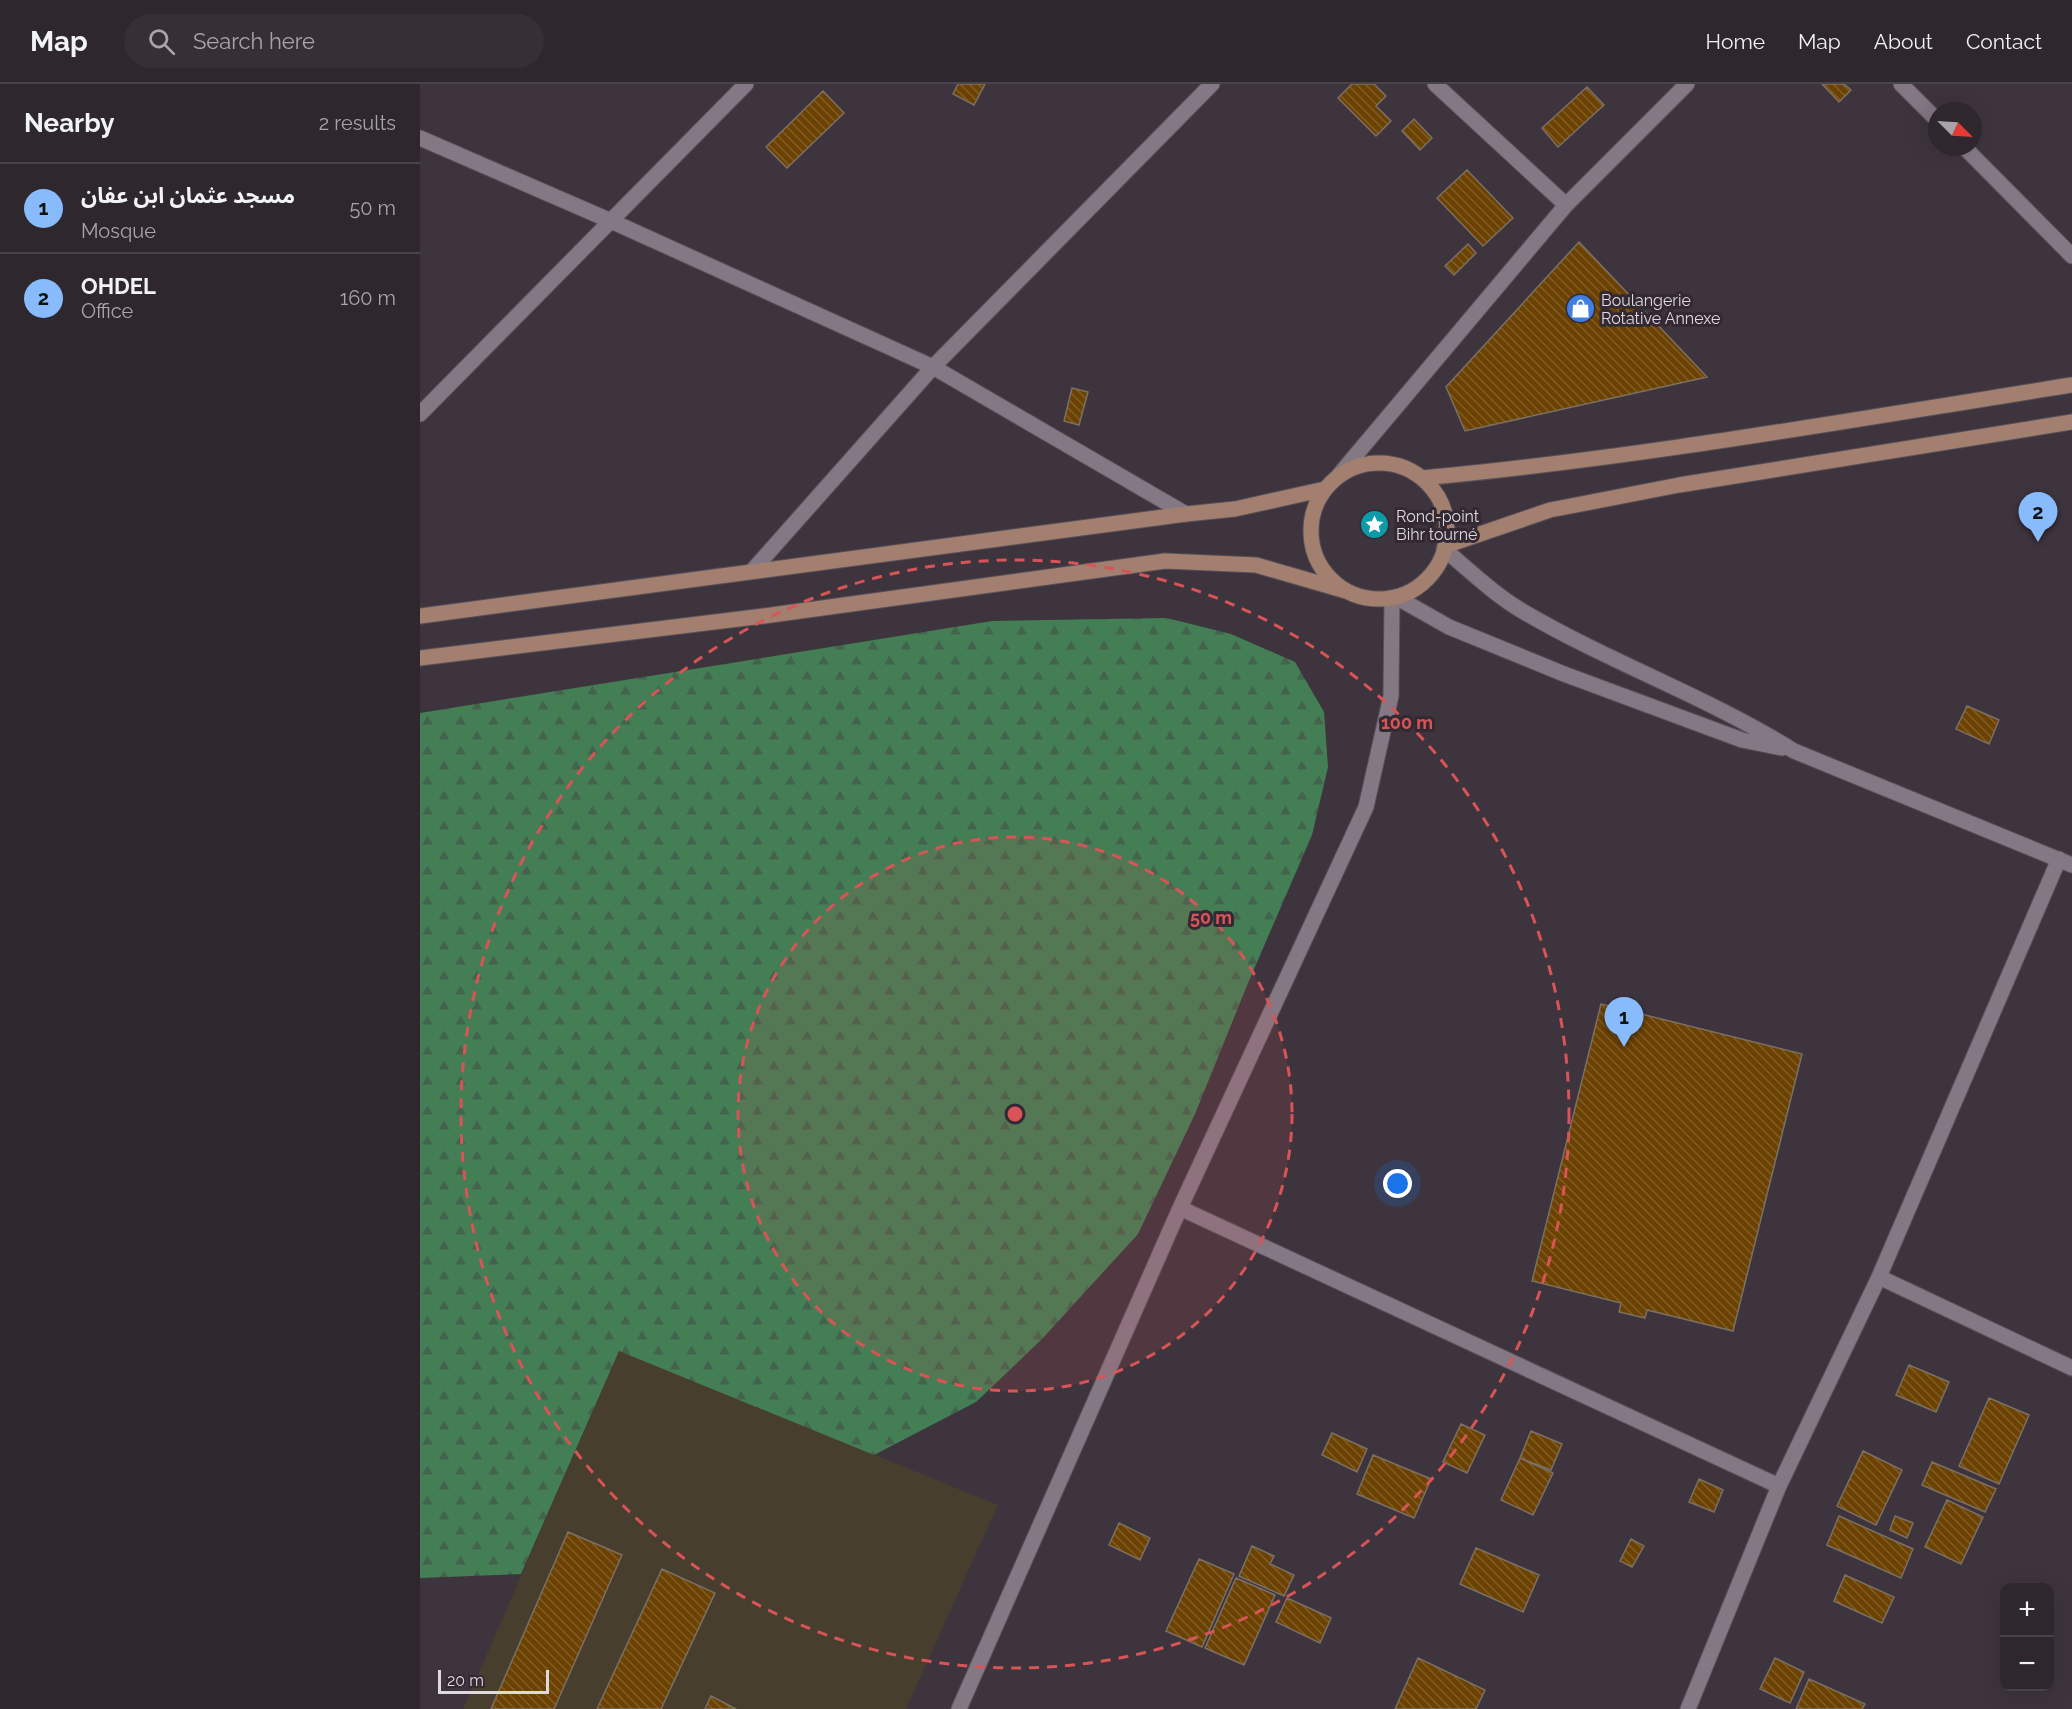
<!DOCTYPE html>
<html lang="en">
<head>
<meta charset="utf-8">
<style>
	:root { --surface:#2e272e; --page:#362f36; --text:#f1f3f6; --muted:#a7a5aa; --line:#49444a; --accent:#87bbfc }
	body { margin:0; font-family:Raleway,"Noto Sans Arabic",sans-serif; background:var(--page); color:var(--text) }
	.controls { position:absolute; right:18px; bottom:18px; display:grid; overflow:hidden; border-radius:12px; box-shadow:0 6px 24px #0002 }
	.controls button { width:54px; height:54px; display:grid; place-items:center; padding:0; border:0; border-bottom:2px solid var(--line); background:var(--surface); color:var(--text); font:30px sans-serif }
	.compass { position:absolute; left:1508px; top:18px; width:54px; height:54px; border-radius:50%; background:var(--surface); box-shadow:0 6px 24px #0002; rotate:114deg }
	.scale { position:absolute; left:18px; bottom:15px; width:111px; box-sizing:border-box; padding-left:6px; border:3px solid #dfd9df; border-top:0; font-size:16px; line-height:21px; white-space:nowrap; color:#dfd9df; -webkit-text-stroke:4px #332933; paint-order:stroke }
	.you { position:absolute; left:978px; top:1100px; width:21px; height:21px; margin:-15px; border:4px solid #fff; border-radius:50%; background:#1a73e8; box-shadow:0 0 0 9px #1a73e833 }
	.badge { display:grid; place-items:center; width:39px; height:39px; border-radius:50%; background:var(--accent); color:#111; font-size:20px; font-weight:700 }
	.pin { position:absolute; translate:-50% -50px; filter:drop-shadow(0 2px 3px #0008) }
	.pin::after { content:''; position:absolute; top:32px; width:21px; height:18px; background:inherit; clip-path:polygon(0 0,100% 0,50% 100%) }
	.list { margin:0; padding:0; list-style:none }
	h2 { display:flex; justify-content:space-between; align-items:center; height:78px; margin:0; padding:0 24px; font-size:26px }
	h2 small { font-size:20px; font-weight:400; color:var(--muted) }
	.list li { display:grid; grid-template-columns:39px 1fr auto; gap:18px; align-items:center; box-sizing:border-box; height:90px; padding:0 24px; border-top:2px solid var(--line) }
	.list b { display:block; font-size:22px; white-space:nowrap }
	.list p { margin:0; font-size:20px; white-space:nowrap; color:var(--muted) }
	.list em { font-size:20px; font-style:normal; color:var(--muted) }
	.icon { flex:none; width:33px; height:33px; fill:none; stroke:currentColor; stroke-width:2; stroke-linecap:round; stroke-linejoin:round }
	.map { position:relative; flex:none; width:1652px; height:1625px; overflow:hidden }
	header { display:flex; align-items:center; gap:36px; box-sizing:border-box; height:84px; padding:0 30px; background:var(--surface); border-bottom:2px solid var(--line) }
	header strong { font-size:28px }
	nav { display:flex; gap:33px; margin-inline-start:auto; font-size:21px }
	.search { width:420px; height:54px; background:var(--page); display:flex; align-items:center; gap:15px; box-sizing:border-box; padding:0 21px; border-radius:33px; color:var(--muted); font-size:22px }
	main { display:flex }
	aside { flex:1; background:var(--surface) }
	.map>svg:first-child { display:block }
</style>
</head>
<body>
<header>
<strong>Map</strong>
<div class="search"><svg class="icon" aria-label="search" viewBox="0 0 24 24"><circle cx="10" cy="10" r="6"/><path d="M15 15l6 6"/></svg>Search here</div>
<nav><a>Home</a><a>Map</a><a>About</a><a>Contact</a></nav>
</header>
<main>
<aside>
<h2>Nearby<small>2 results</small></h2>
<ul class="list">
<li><span class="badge">1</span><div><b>مسجد عثمان ابن عفان</b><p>Mosque</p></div><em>50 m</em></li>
<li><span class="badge">2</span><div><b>OHDEL</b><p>Office</p></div><em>160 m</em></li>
</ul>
</aside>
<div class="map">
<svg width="1652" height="1625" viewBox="0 0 1652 1625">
	<defs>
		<pattern id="forest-firs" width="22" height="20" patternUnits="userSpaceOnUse" patternTransform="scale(1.5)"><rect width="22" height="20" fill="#437e55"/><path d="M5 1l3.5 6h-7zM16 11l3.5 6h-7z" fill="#43634d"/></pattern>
		<pattern id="building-back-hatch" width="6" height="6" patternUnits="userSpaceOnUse" patternTransform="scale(1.5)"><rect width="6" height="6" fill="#6c4202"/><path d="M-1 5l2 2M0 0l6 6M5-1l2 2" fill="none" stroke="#815d26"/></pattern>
	</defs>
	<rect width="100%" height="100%" fill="#3e343e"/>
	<path fill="#473e2d" d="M199,1267l379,154 -92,204h-443z"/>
	<path fill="url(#forest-firs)" d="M747,534l64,16 64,28 29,50 4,55 -16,68 -64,148 -53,131 -57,120 -96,105 -66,63 -102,53 -255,-104 -98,223 -101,4v-865l572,-92z"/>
	<path fill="url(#building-back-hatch)" stroke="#7b7064" stroke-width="1.5" d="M538,0h27l-11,21 -21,-11z
		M932,0h22l12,12 -10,10 15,15 -15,15 -38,-38z
		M1402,0h22l7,6 -12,12z
		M1167,3l17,18 -46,42 -16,-19z
		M403,7l21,22 -57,55 -21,-21z
		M994,35l18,19 -12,12 -18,-19z
		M1047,86l46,48 -30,28 -46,-48z
		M1159,158l128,135 -242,54 -19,-44z
		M1048,160l8,9 -22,22 -9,-9z
		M652,304l16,4 -9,33 -15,-4z
		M1547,622l32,14 -10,24 -33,-15z
		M1181,920l201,50 -69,277 -86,-21 -2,8 -26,-6 2,-9 -89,-22z
		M1489,1281l40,17 -13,30 -40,-17z
		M1569,1314l40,17 -30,69 -40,-18z
		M1041,1340l24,11 -18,38 -24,-11z
		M1111,1347l31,13 -11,26 -31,-12z
		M912,1349l35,16 -10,23 -35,-17z
		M1443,1367l39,19 -26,55 -39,-19z
		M953,1371l58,24 -17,39 -57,-24z
		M1100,1374l33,15 -20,42 -32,-15z
		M1512,1378l64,27 -11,23 -63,-27z
		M1279,1395l24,11 -9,22 -25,-10z
		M1527,1416l36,17 -22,47 -36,-17z
		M1419,1432l74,33 -12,29 -74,-33z
		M1475,1432l18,7 -6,15 -17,-8z
		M699,1439l31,15 -10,22 -31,-15z
		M148,1448l54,23 -68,154h-63z
		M1211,1455l13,7 -12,21 -12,-6z
		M832,1462l22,10 -4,8 24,11 -10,21 -45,-20z
		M1056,1464l63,27 -16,37 -63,-28z
		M779,1475l35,15 -32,73 -36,-16z
		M242,1485l53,24 -54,116h-64z
		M1425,1491l49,22 -12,26 -48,-22z
		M816,1494l39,17 -31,70 -39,-17z
		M867,1514l44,20 -11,25 -44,-21z
		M998,1574l67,32 -9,19h-81z
		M1355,1574l29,14 -14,31 -30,-14z
		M1389,1595l56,25 -3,5h-66z
		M291,1612l25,13h-31z"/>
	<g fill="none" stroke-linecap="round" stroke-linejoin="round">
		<defs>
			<path id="minor" d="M1015,0l131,121
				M1481,0l36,36
				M0,54l191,83 322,146 253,147
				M1544,63l108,109
				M0,330l326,-330
				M919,391l227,-270 121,-121
				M332,487l181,-204 279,-283
				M760,1124l599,278
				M1459,1193l193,91
				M539,1625l221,-501 186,-401 25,-111 1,-98
				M1268,1625l91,-223 100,-209 180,-418"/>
			<path id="tertiary" d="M1024,465c26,22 51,46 80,63 87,51 184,85 270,139l278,114
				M976,513l53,30 115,47 178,66 40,8"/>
			<path id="secondary" d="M891 447a68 68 0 1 1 136 0a68 68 0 1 1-136 0Z
				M1002,394c218,-20 434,-59 650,-93
				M1025,462l105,-36 129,-25 393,-63
				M0,532l766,-102 49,-5 90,-20
				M0,574l344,-42 401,-55 91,4 90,26"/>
		</defs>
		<use href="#minor" stroke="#585059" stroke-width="17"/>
		<use href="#tertiary" stroke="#585059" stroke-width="17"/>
		<use href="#secondary" stroke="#585059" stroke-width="17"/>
		<use href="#minor" stroke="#847884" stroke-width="15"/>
		<use href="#tertiary" stroke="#847884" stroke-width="15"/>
		<use href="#secondary" stroke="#a27f6e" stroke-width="15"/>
	</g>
	<circle cx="595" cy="1030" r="277" fill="#d85456" fill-opacity=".12"/>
	<g fill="none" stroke="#d85456" stroke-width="3" stroke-dasharray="10 8">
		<circle cx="595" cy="1030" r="277"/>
		<circle cx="595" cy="1030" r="554"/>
	</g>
	<defs>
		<symbol id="shop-disc" viewBox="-11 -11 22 22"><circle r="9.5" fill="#3f7fe0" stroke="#332933"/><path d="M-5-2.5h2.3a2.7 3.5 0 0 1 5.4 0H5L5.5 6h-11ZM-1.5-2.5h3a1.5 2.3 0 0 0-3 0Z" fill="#fff"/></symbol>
		<symbol id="sight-disc" viewBox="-11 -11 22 22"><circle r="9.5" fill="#0f9aa8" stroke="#332933"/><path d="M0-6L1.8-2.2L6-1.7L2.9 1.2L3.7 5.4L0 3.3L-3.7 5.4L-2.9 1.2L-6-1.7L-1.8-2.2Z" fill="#fff"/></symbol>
	</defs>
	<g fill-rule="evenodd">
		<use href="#shop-disc" x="1144" y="208" width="33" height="33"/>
		<use href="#sight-disc" x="938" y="424" width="33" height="33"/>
	</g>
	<g text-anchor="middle" stroke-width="6" stroke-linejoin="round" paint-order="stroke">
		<g font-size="16" fill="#dfd9df" stroke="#332933" text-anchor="start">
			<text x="1181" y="222">Boulangerie<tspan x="1181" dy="18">Rotative Annexe</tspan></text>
			<text x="976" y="438">Rond-point<tspan x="976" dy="18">Bihr tourné</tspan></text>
		</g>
	</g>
	<circle cx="595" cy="1030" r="9" fill="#d85456" stroke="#332933" stroke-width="3"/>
	<g font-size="18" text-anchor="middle" font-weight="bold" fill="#d85456" stroke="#332933" stroke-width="6" stroke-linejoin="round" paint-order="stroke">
		<text x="987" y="645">100 m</text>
		<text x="791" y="840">50 m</text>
	</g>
</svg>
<div class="controls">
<button>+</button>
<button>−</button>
</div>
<svg class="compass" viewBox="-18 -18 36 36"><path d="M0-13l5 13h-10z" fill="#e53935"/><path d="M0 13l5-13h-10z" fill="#a7a5aa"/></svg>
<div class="scale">20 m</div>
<div class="you"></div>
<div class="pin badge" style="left:1204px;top:963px">1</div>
<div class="pin badge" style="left:1618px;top:458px">2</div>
</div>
</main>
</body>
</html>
